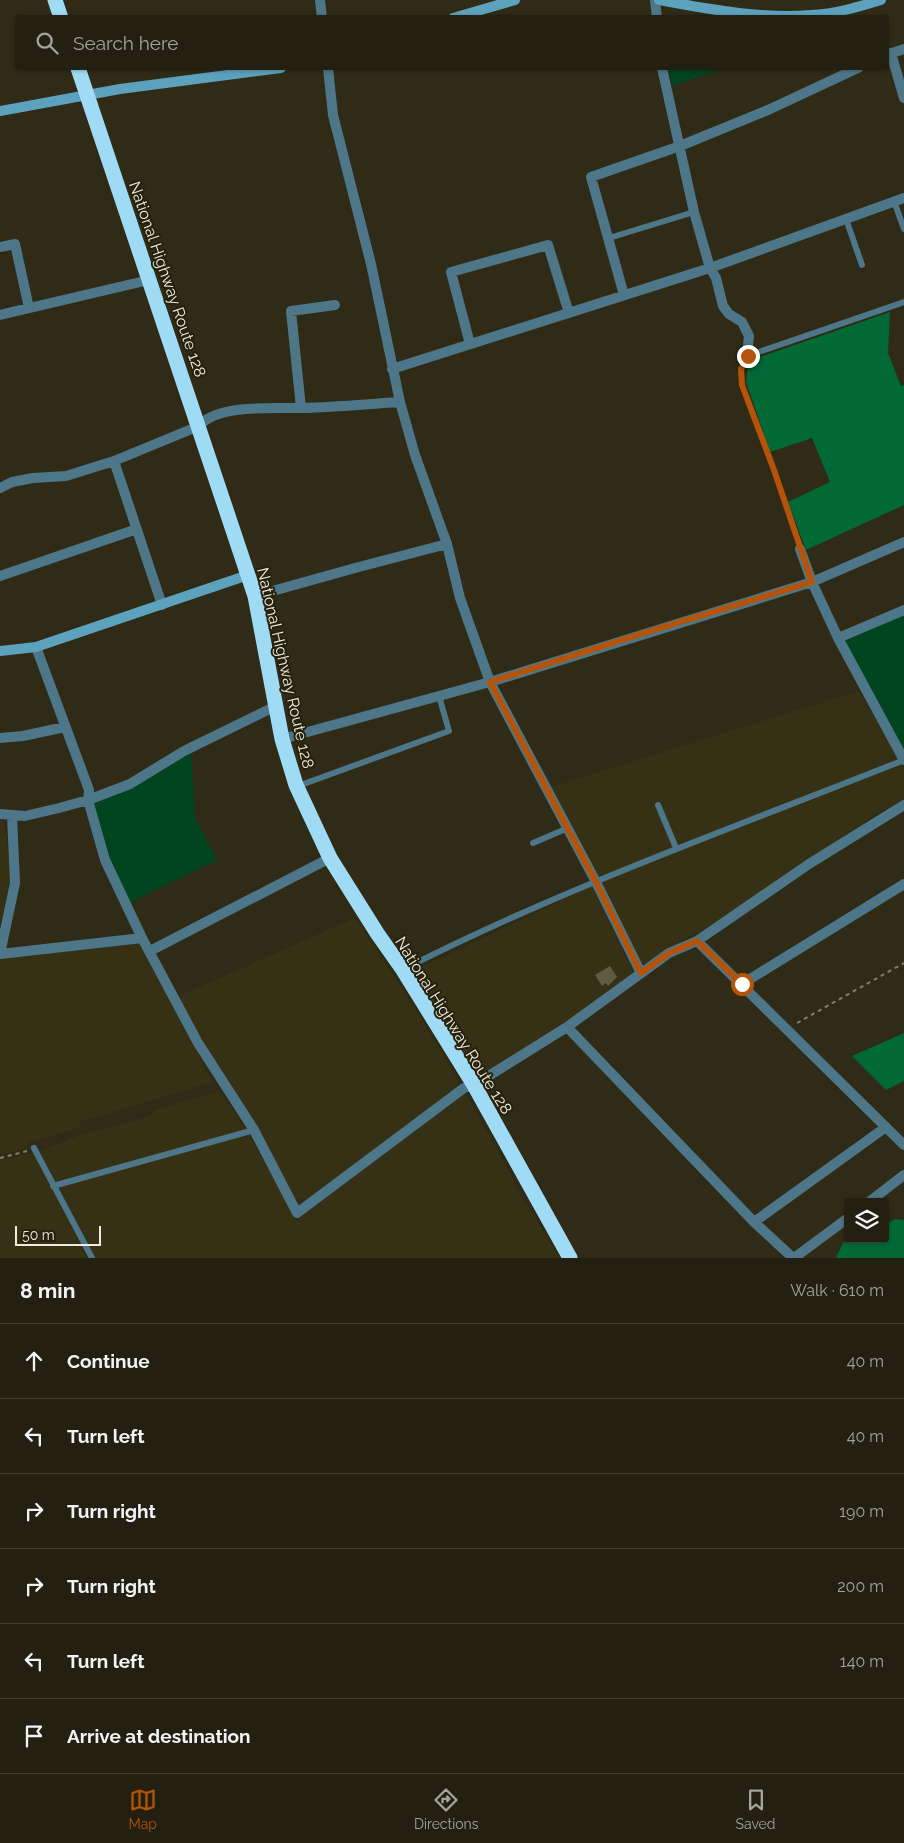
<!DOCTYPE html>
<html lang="en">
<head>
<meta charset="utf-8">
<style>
	:root { --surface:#232011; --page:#2b281a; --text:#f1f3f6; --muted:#a3a39f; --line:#403e31; --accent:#b45309 }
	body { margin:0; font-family:Raleway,sans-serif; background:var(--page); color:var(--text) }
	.controls { position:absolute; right:15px; bottom:15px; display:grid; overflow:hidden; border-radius:5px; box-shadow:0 1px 4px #0004 }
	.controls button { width:45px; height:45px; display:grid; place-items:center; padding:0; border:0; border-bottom:1px solid var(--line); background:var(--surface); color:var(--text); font:25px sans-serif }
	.scale { position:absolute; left:15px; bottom:12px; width:86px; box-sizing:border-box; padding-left:5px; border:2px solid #edeade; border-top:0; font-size:14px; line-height:18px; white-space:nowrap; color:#edeade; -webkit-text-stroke:4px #25210d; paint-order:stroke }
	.stop { position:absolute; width:15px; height:15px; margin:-11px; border:4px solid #b45309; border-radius:50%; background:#fff }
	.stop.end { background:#b45309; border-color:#fff; box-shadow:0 1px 5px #0008 }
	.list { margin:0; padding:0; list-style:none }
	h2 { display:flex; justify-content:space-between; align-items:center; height:65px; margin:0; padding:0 20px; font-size:21px }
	h2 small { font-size:16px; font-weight:400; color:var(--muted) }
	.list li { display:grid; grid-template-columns:32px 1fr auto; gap:15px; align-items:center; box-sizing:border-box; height:75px; padding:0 20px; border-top:1px solid var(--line) }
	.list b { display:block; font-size:19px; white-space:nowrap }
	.list em { font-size:16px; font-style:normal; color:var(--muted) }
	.icon { flex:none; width:28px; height:28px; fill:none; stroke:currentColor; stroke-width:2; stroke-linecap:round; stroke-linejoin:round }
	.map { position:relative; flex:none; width:904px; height:1258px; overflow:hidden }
	.search { position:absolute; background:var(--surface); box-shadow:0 1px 4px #0004; left:15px; right:15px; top:15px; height:55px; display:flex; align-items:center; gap:12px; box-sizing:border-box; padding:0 18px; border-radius:5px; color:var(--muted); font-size:19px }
	.sheet { height:515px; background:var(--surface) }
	nav { display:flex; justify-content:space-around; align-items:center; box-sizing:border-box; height:70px; border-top:1px solid var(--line); background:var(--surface); font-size:14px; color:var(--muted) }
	nav a { display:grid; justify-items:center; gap:2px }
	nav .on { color:var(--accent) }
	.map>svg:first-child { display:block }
</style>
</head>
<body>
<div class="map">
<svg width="904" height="1258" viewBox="0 0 904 1258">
	<rect width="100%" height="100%" fill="#2f2b17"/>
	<path fill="#363115" d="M859,691l45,77v31l-23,12 -101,68 -79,56 -7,-2 -43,30h-9l-91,-176z
		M0,820l4,1 7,57 -11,46z
		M592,886l40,83v9l-149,98h-6l-64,-105z
		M355,918l60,90 43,72 -2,8 -149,111 -13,-1 -81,-136 -36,-65z
		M133,941l9,3 54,101 4,15 13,22 -134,40 2,5 -46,14h-6l-4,8 -25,6v-198z
		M220,1091l27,40 50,90 10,-10 159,-117 45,81 13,28 5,4 30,51h-464l-55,-107 38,-15 72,-20 5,-6z
		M34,1153l53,105h-87v-98z"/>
	<path fill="#004420" d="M668,68h57l-53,18z
		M904,614v138l-59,-110 1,-3z
		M191,752l4,66 22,42 -88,43 -22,-45 -14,-54 43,-18z"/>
	<path fill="#006936" d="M890,312l-2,41 13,33 3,-1v120l-98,45 -18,-48 42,-20 -18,-44 -42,14 -24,-70 2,-15 6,-8z
		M904,1033v48l-18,9 -34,-34z
		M896,1219l8,1v38h-68l7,-15 8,-4h34v-15z"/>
	<path fill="#5f5b45" d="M610,966l7,11 -9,9 -2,-3 -4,3 -7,-11z"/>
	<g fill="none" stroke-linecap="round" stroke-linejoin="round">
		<path stroke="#827e6e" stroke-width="2" stroke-dasharray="4 4" stroke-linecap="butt" d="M743,364l-2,5 1,16 32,85 23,70
			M797,1023l107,-60
			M0,1158l27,-7"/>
		<path stroke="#4d7788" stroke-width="6" d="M894,201l10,28
			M846,219l16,46
			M609,238l85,-26
			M747,356l157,-54
			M298,786l151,-55 -10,-35
			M658,805l18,43
			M533,843l35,-15
			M404,969c161,-82 332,-142 500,-209
			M34,1148l58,110
			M53,1186l201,-56"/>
		<path stroke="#4d7788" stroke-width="10" d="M320,0l2,18
			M655,0l2,18
			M891,53l13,45
			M886,55l18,-6
			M328,68l5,47 38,149 29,138 15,53 32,89 13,54 30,84 106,200 45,91
			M662,68l32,144 16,56 6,10 7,28 6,8 13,8 7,14 -2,20
			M0,247l15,-3 14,64
			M624,295l-33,-118 89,-31 88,-36 90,-42
			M0,315l149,-35
			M470,344l-19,-72 97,-27 21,68
			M392,369l318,-101 194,-70
			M301,408l-10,-97 44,-6
			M114,461l48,144
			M0,488l12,-6 21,-4 33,-2 48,-15 85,-35c19,-23 77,-17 104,-18 32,-1 65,-4 97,-6
			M800,549l12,33 26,56 66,122
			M0,576l137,-47
			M255,596l100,-28 92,-24
			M838,638l66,-28
			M36,647l53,143 -1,10 17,60 37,78 56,105 56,87 43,83 167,-125 10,-3 93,-58 102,-74 28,-12 112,-77 95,-59
			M0,738l23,-2 42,-9
			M282,739l208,-57 322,-100 92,-40
			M0,814l25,2 34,-8 29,-8 42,-16 54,-33 92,-45
			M12,816l3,67 -15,71 142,-16
			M697,941l207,204
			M150,951l180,-93
			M742,984l162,-100
			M567,1027l187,195 39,36
			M869,1202l35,-27
			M754,1222l132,-95
			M794,1258l54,-40"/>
		<path stroke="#5da2bd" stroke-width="10" d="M659,0c50,9 101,19 152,15 24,-1 47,-8 70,-15
			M453,18l62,-18
			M0,111l120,-22 161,-21
			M0,651l36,-4 212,-72"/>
		<path stroke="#9fdbf4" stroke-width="15" d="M55,0l6,18
			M78,68l177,528 27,143 14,46 34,73 47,75 26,37 71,115 96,173"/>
	</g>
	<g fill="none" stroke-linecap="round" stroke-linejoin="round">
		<path stroke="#b45309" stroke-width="6" d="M742,984l-45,-43 -28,12 -28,20 -45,-91 -106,-200 167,-53 155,-47 -38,-112 -32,-85 -1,-16 7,-13"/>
	</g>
	<g text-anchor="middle" stroke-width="4" stroke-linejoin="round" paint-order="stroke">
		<g font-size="16" fill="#edeade" stroke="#25210d">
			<text transform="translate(168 279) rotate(71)" y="6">National Highway Route 128</text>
			<text transform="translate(286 668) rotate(77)" y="6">National Highway Route 128</text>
			<text transform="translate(454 1025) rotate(58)" y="6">National Highway Route 128</text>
		</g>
	</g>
</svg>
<div class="controls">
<button><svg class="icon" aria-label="layers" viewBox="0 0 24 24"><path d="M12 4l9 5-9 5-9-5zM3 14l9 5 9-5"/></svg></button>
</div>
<div class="scale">50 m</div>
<div class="stop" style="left:742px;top:984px"></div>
<div class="stop end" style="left:748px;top:356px"></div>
<div class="search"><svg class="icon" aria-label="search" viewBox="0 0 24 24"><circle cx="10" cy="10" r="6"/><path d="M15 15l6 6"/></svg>Search here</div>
</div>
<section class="sheet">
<h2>8 min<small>Walk · 610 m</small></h2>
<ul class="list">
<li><svg class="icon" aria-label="ahead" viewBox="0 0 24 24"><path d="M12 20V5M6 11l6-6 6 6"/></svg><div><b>Continue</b></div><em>40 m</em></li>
<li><svg class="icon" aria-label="left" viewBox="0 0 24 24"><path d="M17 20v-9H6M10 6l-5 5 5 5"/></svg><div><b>Turn left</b></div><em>40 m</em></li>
<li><svg class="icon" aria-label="right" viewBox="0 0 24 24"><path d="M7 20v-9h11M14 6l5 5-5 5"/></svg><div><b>Turn right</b></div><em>190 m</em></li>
<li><svg class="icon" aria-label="right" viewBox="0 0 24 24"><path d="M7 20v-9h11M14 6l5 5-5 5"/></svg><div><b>Turn right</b></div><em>200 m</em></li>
<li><svg class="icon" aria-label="left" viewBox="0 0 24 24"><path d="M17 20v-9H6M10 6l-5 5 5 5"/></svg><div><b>Turn left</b></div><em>140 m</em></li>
<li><svg class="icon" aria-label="arrive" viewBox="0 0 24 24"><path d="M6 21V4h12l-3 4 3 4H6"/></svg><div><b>Arrive at destination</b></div></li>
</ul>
</section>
<nav>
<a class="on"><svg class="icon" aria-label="map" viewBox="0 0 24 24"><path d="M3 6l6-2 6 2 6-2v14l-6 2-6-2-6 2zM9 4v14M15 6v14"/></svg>Map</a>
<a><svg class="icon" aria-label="directions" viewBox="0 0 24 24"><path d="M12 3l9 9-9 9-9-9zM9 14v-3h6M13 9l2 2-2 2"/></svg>Directions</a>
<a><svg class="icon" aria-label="saved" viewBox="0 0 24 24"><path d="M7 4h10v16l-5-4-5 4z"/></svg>Saved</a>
</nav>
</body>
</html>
